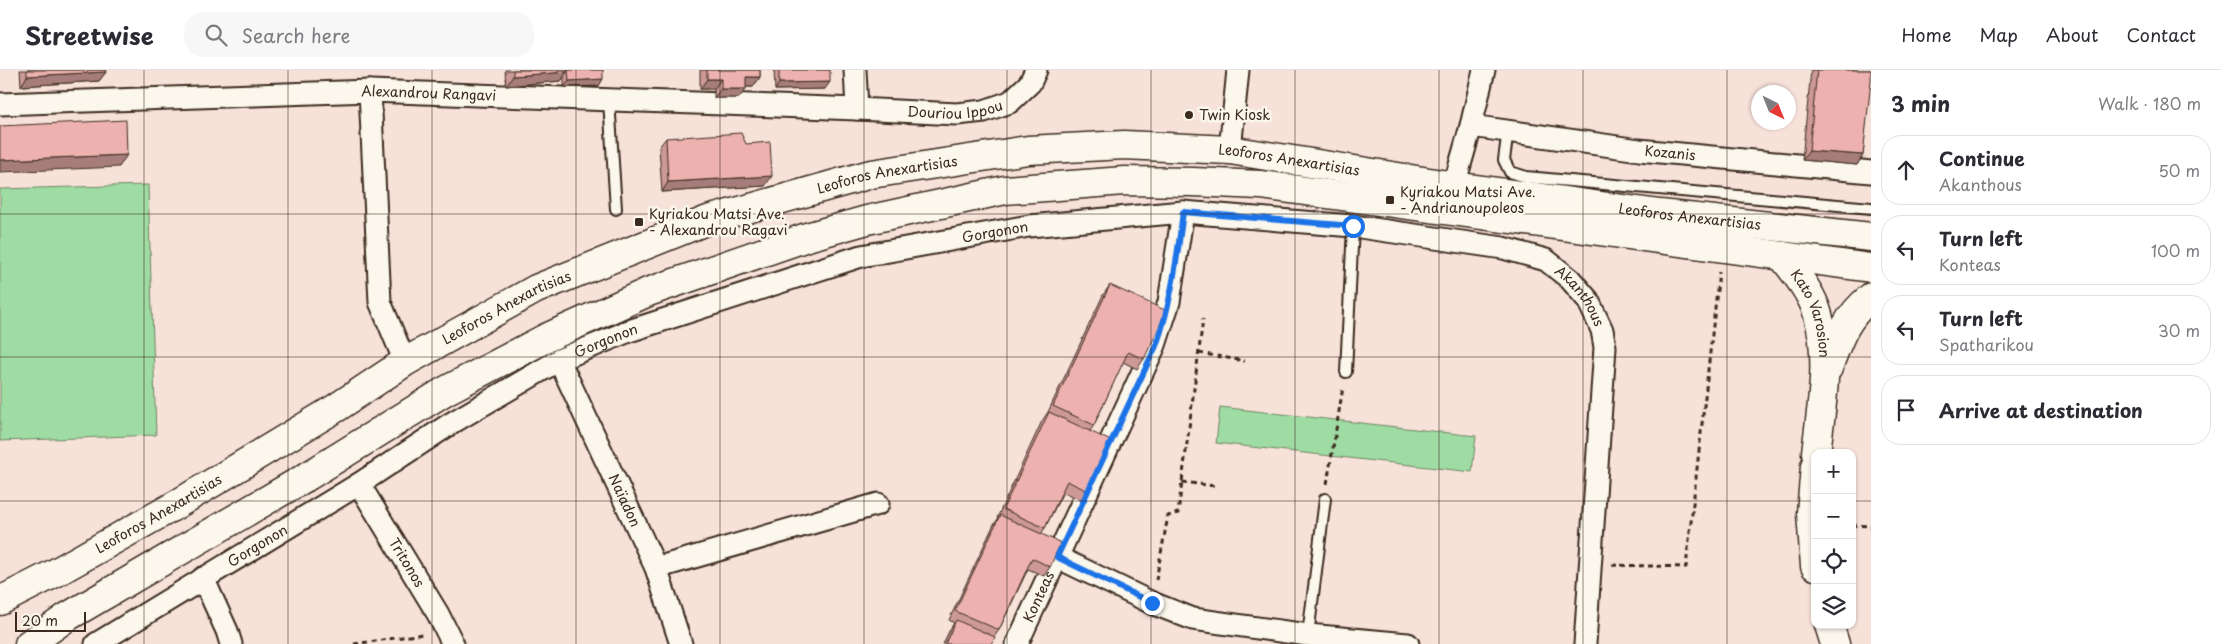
<!DOCTYPE html>
<html lang="en">
<head>
<meta charset="utf-8">
<style>
	:root { --surface:#fff; --page:#f7f7f7; --text:#2b2b33; --muted:#7c7c81; --line:#e1e1e2 }
	body { margin:0; font-family:"Playpen Sans",sans-serif; background:var(--page); color:var(--text) }
	.controls { position:absolute; right:15px; bottom:15px; display:grid; overflow:hidden; border-radius:10px; box-shadow:0 1px 4px #0004 }
	.controls button { width:45px; height:45px; display:grid; place-items:center; padding:0; border:0; border-bottom:1px solid var(--line); background:var(--surface); color:var(--text); font:25px sans-serif }
	.compass { position:absolute; left:1751px; top:15px; width:45px; height:45px; border-radius:50%; background:var(--surface); box-shadow:0 1px 4px #0004; rotate:137deg }
	.scale { position:absolute; left:15px; bottom:12px; width:71px; box-sizing:border-box; padding-left:5px; border:2px solid #3b2a1e; border-top:0; font-size:14px; line-height:18px; white-space:nowrap; color:#3b2a1e; -webkit-text-stroke:4px #fbf7ec; paint-order:stroke }
	.stop { position:absolute; width:15px; height:15px; margin:-11px; border:4px solid #1a73e8; border-radius:50%; background:#fff }
	.stop.end { background:#1a73e8; border-color:#fff; box-shadow:0 1px 5px #0008 }
	.list { margin:0; padding:0; list-style:none }
	h2 { display:flex; justify-content:space-between; align-items:center; height:65px; margin:0; padding:0 20px; font-size:21px }
	h2 small { font-size:16px; font-weight:400; color:var(--muted) }
	.list li { display:grid; grid-template-columns:32px 1fr auto; gap:15px; align-items:center; box-sizing:border-box; height:70px; margin:0 10px 10px; padding:0 10px; border:1px solid var(--line); border-radius:20px }
	.list b { display:block; font-size:19px; white-space:nowrap }
	.list p { margin:0; font-size:16px; white-space:nowrap; color:var(--muted) }
	.list em { font-size:16px; font-style:normal; color:var(--muted) }
	.icon { flex:none; width:28px; height:28px; fill:none; stroke:currentColor; stroke-width:2; stroke-linecap:round; stroke-linejoin:round }
	.map { position:relative; flex:none; width:1871px; height:574px; overflow:hidden }
	header { display:flex; align-items:center; gap:30px; box-sizing:border-box; height:70px; padding:0 25px; background:var(--surface); border-bottom:1px solid var(--line) }
	header strong { font-size:24px }
	nav { display:flex; gap:28px; margin-inline-start:auto; font-size:18px }
	.search { width:350px; height:45px; background:var(--page); display:flex; align-items:center; gap:12px; box-sizing:border-box; padding:0 18px; border-radius:20px; color:var(--muted); font-size:19px }
	main { display:flex }
	aside { flex:1; background:var(--surface) }
	.map>svg:first-child { display:block }
</style>
</head>
<body>
<header>
<strong>Streetwise</strong>
<div class="search"><svg class="icon" aria-label="search" viewBox="0 0 24 24"><circle cx="10" cy="10" r="6"/><path d="M15 15l6 6"/></svg>Search here</div>
<nav><a>Home</a><a>Map</a><a>About</a><a>Contact</a></nav>
</header>
<main>
<div class="map">
<svg width="1871" height="574" viewBox="0 0 1871 574">
	<rect width="100%" height="100%" fill="#f7e2da"/>
	<filter id="ink" filterUnits="userSpaceOnUse"><feTurbulence type="fractalNoise" baseFrequency=".02" numOctaves="2"/><feDisplacementMap in="SourceGraphic" scale="10" xChannelSelector="R" yChannelSelector="G"/><feConvolveMatrix kernelMatrix="1 2 1 2 8 2 1 2 1" color-interpolation-filters="sRGB"/></filter>
	<g filter="url(#ink)">
		<path fill="#9fdca3" stroke="#6d8360" d="M148,115l8,250 -156,6v-252z
			M1220,337l256,29 -4,36 -256,-29z"/>
		<g fill="none" stroke-linecap="round" stroke-linejoin="round">
			<defs>
				<path id="lane" d="M609,30l7,109
					M1508,60l-4,30 6,12 16,5 345,31
					M1346,302l7,-146
					M1308,565l17,-136"/>
				<g id="street">
					<path d="M855,0l2,39"/>
					<path d="M370,21l10,211 25,60"/>
					<path id="s1" d="M0,34l370,-13 487,18 100,5 27,-3 26,-9 20,-19 6,-13"/>
					<path id="s2" d="M1471,56l168,24 232,22"/>
					<path d="M1230,80l8,-80"/>
					<path d="M1454,116l17,-60 13,-56"/>
					<path id="s3" d="M559,290l97,208 25,76"/>
					<path id="s4" d="M359,414l79,130 15,30"/>
					<path d="M1057,487l95,46 41,16 115,16 100,9"/>
					<path d="M656,498l222,-64"/>
					<path d="M203,508l24,53 4,13"/>
					<path id="s5" d="M96,574l263,-160 91,-60 109,-64 70,-29 232,-75 168,-30 154,-14 170,14 150,22 43,12 24,19 18,21 14,30 3,17 -20,297"/>
					<path id="s6" d="M1017,574l138,-299 14,-43 14,-90"/>
				</g>
				<g id="secondary">
					<path id="s7" d="M1782,186c14,18 30,37 36,59 13,45 3,93 -2,138"/>
					<path d="M1828,298c11,-30 18,-51 43,-71"/>
					<path d="M1815,396l-4,47 4,53"/>
					<path id="s8" d="M0,531l55,-28 119,-67 162,-98 69,-46 131,-73 172,-69 163,-46 157,-24 96,-5 106,5 224,36 206,28 211,23"/>
					<path d="M1829,555l6,19"/>
					<path d="M29,574l38,-27 241,-141 137,-85 101,-53 102,-46 159,-55 60,-17 138,-30 119,-9 69,1 68,3 610,83"/>
				</g>
			</defs>
			<use href="#lane" stroke="#3b2a1e" stroke-width="14"/>
			<use href="#street" stroke="#3b2a1e" stroke-width="25"/>
			<use href="#secondary" stroke="#3b2a1e" stroke-width="31"/>
			<path stroke="#3b2a1e" stroke-width="3" stroke-dasharray="5 4" stroke-linecap="butt" d="M1199,283l46,8
				M1182,412l34,4
				M1327,414l16,-97
				M1852,455l19,1
				M1612,495l74,2 33,-295
				M1156,510l12,-64 10,-3 25,-194
				M354,574l69,-10"/>
			<use href="#lane" stroke="#fbf7ec" stroke-width="10"/>
			<use href="#street" stroke="#fbf7ec" stroke-width="21"/>
			<use href="#secondary" stroke="#fbf7ec" stroke-width="28"/>
		</g>
		<path fill="#cc9996" stroke="#3b2a1e" d="M20,0h85l1,2 -7,9 -78,5z
			M505,0h98l-4,16 -35,1v-10l-3,4 -55,5z
			M700,0h60v7l-7,10h-7l-7,11h-25v-9h-14z
			M774,0h56l-5,19 -50,1z
			M1811,0h60l-8,85 -6,10 -55,-5z
			M666,68l99,48 -103,6 -3,-45z
			M1110,215l34,74 -7,10 -14,-7 -29,63 -4,6 -2,60 -7,9 -18,-8 -18,36 -4,6 9,33 -6,9 -16,-7 -29,61 -5,7 -2,7h-49l7,-15 4,-6 -5,-3 45,-96 4,-5 -1,-1 45,-97 6,-9 55,-117z"/>
		<path fill="#a67d7a" stroke="#3b2a1e" d="M106,2l-7,9 -78,5 6,-10z
			M567,2l-6,9 -55,5 7,-10z
			M746,7h14l-7,10h-14z
			M603,9l-4,7 -35,1 5,-6z
			M707,9h14l-7,10h-14z
			M830,12l-5,7 -50,1 4,-7z
			M721,19h25l-7,9h-25z
			M1809,81l54,4 -6,10 -55,-5z
			M127,85l-8,12 -119,5v-12z
			M772,106l-7,10 -103,6 6,-10z"/>
		<path fill="#edb2af" stroke="#3b2a1e" d="M27,0h78l1,2 -79,4z
			M513,0h54v2l-54,4z
			M568,0h35v9l-34,2z
			M707,0h53v7h-14v12h-25v-10h-14z
			M779,0h51v12l-51,1z
			M1817,0h54v11l-8,74 -54,-4z
			M126,50l1,35 -127,5v-34z
			M741,63l5,11 24,-2 2,34 -104,6 -2,-44z
			M1110,215l57,26 -23,48 -16,-7 -34,73 -41,-19z
			M1049,342l62,29 -23,50 -21,-10 -22,47 -42,-19z
			M1000,445l61,28 -11,24 -18,-9 -33,72 -44,-19z
			M956,550l39,17 -3,7h-47z"/>
	</g>
	<g fill="none" stroke-linecap="round" stroke-linejoin="round" filter="url(#ink)">
		<path stroke="#1a73e8" stroke-width="6" d="M1152,533l-95,-46 99,-211c16,-44 21,-89 27,-134l170,14"/>
	</g>
	<path fill="none" stroke="#3b2a1e" stroke-width="1" stroke-opacity="0.55" d="M144,0v574M288,0v574M432,0v574M576,0v574M720,0v574M864,0v574M1007,0v574M1151,0v574M1295,0v574M1439,0v574M1583,0v574M1727,0v574M0,144h1871M0,287h1871M0,431h1815M1852,431h19"/>
	<g fill="#3b2a1e" stroke="#fbf7ec" stroke-width="2">
		<circle cx="1189" cy="45" r="5"/>
		<rect x="1385" y="125" width="10" height="10" rx="2.5"/>
		<rect x="634" y="147" width="10" height="10" rx="2.5"/>
	</g>
	<g text-anchor="middle" stroke-width="5" stroke-linejoin="round" paint-order="stroke">
		<g font-size="14" fill="#3b2a1e" stroke="#fbf7ec">
			<text dy="5" stroke="none"><textPath href="#s1" startOffset="429">Alexandrou Rangavi</textPath></text>
			<text dy="5" stroke="none"><textPath href="#s1" startOffset="956">Douriou Ippou</textPath></text>
			<text dy="5" stroke="none"><textPath href="#s2" startOffset="201">Kozanis</textPath></text>
			<text dy="5" stroke="none"><textPath href="#s8" startOffset="1396">Leoforos Anexartisias</textPath></text>
			<text dy="5" stroke="none"><textPath href="#s8" startOffset="991">Leoforos Anexartisias</textPath></text>
			<text dy="5" stroke="none"><textPath href="#s8" startOffset="1801">Leoforos Anexartisias</textPath></text>
			<text dy="5" stroke="none"><textPath href="#s5" startOffset="999">Gorgonon</textPath></text>
			<text dy="5" stroke="none"><textPath href="#s5" startOffset="1605">Akanthous</textPath></text>
			<text dy="5" stroke="none"><textPath href="#s8" startOffset="586">Leoforos Anexartisias</textPath></text>
			<text dy="5" stroke="none"><textPath href="#s7" startOffset="66">Kato Varosion</textPath></text>
			<text dy="5" stroke="none"><textPath href="#s5" startOffset="594">Gorgonon</textPath></text>
			<text dy="5" stroke="none"><textPath href="#s3" startOffset="155">Naïadon</textPath></text>
			<text dy="5" stroke="none"><textPath href="#s8" startOffset="181">Leoforos Anexartisias</textPath></text>
			<text dy="5" stroke="none"><textPath href="#s5" startOffset="189">Gorgonon</textPath></text>
			<text dy="5" stroke="none"><textPath href="#s4" startOffset="92">Tritonos</textPath></text>
			<text dy="5" stroke="none"><textPath href="#s6" startOffset="52">Konteas</textPath></text>
		</g>
		<g font-size="14" fill="#3b2a1e" stroke="#fbf7ec" text-anchor="start">
			<text x="1199" y="50">Twin Kiosk</text>
			<text x="1400" y="127">Kyriakou Matsi Ave.<tspan x="1400" dy="16">- Andrianoupoleos</tspan></text>
			<text x="649" y="149">Kyriakou Matsi Ave.<tspan x="649" dy="16">- Alexandrou Ragavi</tspan></text>
		</g>
	</g>
</svg>
<div class="controls">
<button>+</button>
<button>−</button>
<button><svg class="icon" aria-label="locate" viewBox="0 0 24 24"><circle cx="12" cy="12" r="6"/><path d="M12 2v4M12 18v4M2 12h4M18 12h4"/></svg></button>
<button><svg class="icon" aria-label="layers" viewBox="0 0 24 24"><path d="M12 4l9 5-9 5-9-5zM3 14l9 5 9-5"/></svg></button>
</div>
<svg class="compass" viewBox="-18 -18 36 36"><path d="M0-13l5 13h-10z" fill="#e53935"/><path d="M0 13l5-13h-10z" fill="#7c7c81"/></svg>
<div class="scale">20 m</div>
<div class="stop" style="left:1353px;top:156px"></div>
<div class="stop end" style="left:1152px;top:533px"></div>
</div>
<aside>
<h2>3 min<small>Walk · 180 m</small></h2>
<ul class="list">
<li><svg class="icon" aria-label="ahead" viewBox="0 0 24 24"><path d="M12 20V5M6 11l6-6 6 6"/></svg><div><b>Continue</b><p>Akanthous</p></div><em>50 m</em></li>
<li><svg class="icon" aria-label="left" viewBox="0 0 24 24"><path d="M17 20v-9H6M10 6l-5 5 5 5"/></svg><div><b>Turn left</b><p>Konteas</p></div><em>100 m</em></li>
<li><svg class="icon" aria-label="left" viewBox="0 0 24 24"><path d="M17 20v-9H6M10 6l-5 5 5 5"/></svg><div><b>Turn left</b><p>Spatharikou</p></div><em>30 m</em></li>
<li><svg class="icon" aria-label="arrive" viewBox="0 0 24 24"><path d="M6 21V4h12l-3 4 3 4H6"/></svg><div><b>Arrive at destination</b></div></li>
</ul>
</aside>
</main>
</body>
</html>
